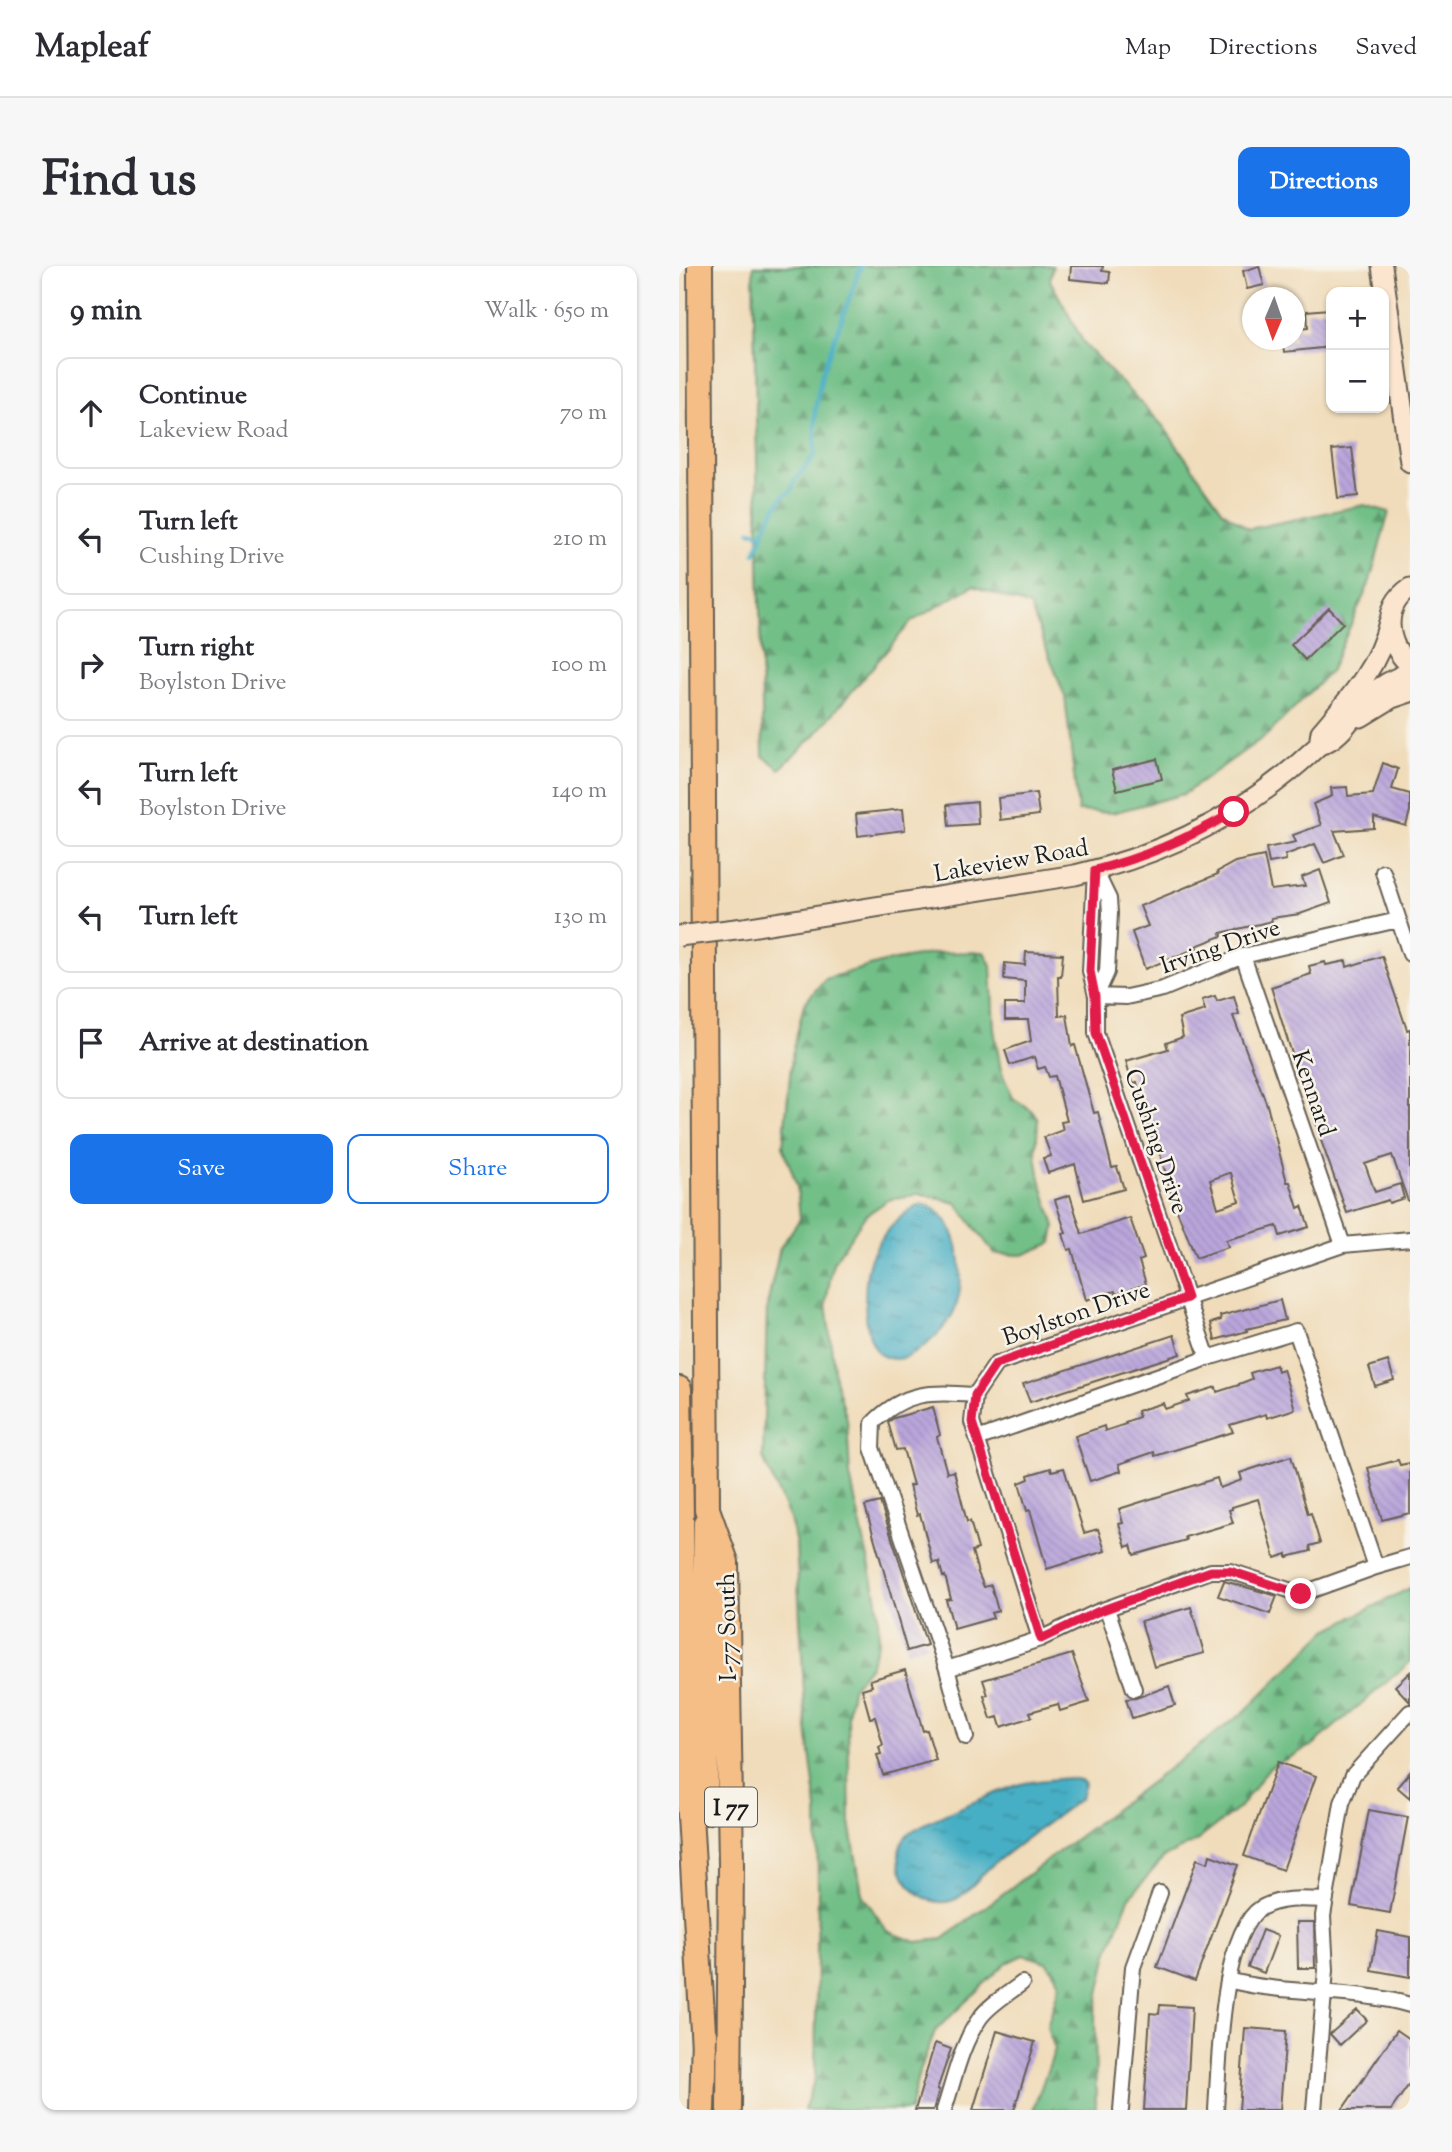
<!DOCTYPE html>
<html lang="en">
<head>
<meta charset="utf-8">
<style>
	:root { --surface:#fff; --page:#f7f7f7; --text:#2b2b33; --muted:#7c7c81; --line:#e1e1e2; --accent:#1a73e8 }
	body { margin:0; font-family:"Sorts Mill Goudy",serif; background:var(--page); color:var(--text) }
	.controls { position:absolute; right:21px; top:21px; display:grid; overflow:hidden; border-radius:14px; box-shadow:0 2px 5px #0004 }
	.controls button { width:63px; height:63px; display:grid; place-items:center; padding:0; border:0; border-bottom:2px solid var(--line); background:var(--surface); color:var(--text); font:35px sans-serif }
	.compass { position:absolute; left:563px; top:21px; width:63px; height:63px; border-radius:50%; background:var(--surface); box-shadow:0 2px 5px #0004; rotate:182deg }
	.stop { position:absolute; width:21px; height:21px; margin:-16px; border:5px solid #e11d48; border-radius:50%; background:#fff }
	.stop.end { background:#e11d48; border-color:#fff; box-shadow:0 2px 7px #0008 }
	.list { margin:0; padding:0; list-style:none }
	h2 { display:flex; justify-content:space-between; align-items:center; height:91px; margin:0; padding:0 28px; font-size:30px }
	h2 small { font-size:23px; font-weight:400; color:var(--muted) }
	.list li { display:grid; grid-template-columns:46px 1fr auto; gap:21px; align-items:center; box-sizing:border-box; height:112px; margin:0 14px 14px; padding:0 14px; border:2px solid var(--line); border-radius:14px }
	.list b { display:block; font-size:26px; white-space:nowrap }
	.list p { margin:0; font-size:23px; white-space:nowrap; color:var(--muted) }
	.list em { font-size:23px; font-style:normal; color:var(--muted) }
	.actions { display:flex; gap:14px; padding:21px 28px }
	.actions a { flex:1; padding:16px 0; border:2px solid var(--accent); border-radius:14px; text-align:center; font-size:24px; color:var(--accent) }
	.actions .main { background:var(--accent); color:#fff }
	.icon { flex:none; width:38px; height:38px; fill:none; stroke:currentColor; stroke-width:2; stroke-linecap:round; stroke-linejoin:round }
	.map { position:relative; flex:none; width:731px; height:1844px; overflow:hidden; border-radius:14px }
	header { display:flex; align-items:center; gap:42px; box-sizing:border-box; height:98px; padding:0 35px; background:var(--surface); border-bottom:2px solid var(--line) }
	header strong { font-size:33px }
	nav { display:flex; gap:38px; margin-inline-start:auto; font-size:24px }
	.intro { display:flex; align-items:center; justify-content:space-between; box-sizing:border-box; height:168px; padding:0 42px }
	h1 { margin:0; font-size:49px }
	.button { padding:18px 32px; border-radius:14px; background:var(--accent); color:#fff; font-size:24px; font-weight:700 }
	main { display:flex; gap:42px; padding:0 42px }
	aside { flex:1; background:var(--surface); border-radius:14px; box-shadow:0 2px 5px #0004 }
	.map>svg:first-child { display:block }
</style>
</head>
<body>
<header>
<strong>Mapleaf</strong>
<nav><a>Map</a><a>Directions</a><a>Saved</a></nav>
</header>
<div class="intro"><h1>Find us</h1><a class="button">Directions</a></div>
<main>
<aside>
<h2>9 min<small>Walk · 650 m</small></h2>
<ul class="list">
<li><svg class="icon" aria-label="ahead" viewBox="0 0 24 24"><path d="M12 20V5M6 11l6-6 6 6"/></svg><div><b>Continue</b><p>Lakeview Road</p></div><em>70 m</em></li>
<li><svg class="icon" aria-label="left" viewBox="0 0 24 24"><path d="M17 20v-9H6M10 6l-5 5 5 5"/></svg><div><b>Turn left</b><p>Cushing Drive</p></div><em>210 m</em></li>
<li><svg class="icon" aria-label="right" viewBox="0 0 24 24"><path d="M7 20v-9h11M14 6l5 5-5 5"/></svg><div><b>Turn right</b><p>Boylston Drive</p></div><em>100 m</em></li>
<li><svg class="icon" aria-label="left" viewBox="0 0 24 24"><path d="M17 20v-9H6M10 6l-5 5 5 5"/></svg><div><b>Turn left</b><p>Boylston Drive</p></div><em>140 m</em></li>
<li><svg class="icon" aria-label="left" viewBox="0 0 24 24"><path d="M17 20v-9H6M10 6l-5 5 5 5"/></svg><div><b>Turn left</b></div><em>130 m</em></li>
<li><svg class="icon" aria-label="arrive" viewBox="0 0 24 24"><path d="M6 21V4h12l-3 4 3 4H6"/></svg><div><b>Arrive at destination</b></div></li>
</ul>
<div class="actions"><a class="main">Save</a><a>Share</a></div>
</aside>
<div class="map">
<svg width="731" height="1844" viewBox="0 0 731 1844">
	<defs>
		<pattern id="forest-firs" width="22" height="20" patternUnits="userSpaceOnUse" patternTransform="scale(1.75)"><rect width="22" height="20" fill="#72bf88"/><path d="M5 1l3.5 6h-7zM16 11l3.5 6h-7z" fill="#5d9a6e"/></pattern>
		<pattern id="water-ripples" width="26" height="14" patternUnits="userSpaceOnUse" patternTransform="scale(1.75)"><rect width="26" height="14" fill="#46afc5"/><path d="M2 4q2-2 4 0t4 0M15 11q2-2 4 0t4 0" fill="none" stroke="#3a8e9f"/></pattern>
		<pattern id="building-back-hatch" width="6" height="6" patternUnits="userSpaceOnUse" patternTransform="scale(1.75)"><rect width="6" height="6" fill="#baa6db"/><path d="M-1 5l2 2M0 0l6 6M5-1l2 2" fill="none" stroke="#9f8ebb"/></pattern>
	</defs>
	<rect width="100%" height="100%" fill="#f7f3e8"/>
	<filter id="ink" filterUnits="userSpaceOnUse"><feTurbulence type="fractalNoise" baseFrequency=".0143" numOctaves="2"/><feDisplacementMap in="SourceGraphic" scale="14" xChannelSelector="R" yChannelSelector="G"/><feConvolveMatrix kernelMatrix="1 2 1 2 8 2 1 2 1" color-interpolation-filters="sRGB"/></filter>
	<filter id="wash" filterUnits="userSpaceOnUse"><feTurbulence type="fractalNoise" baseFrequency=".00686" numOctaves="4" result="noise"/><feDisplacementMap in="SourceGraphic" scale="28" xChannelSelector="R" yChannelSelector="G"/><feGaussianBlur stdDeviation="1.57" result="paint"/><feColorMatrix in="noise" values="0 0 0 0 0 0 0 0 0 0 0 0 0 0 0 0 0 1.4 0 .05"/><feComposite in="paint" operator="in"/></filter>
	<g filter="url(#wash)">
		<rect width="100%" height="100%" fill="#f0dcba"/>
		<path fill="url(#forest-firs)" stroke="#476e52" stroke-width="2" d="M74,0h300l-3,14 35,65 78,81 60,85 26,18 115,-24 25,7 -20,72 -39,88 -62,62 -84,60 -72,19 -34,-2 -13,-114 -35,-91 -57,-20 -62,36 -97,114 -34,33 -17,-13z
			M305,686l7,13 3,64 7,42 12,27 18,12 7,9 -2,36 4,24 15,47 -3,17 -29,12 -28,-1 -39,-51 -35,-9 -33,6 -23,16 -32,47 -7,39 9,76 12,41 3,57 27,124 2,39 -9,27 -18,23 -4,26 2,107 12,72 25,37 29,11 27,-3 302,-228 82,-81 83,-42v74l-97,83 -44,23 -30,40 -44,34 -31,15 -35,41 -21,55 -13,59 1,98h-63l22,-61 -8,-22 13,-44 -13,-21 -23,-7 -18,8 -71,68 -17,45 -8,34h-106l11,-32 3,-188 -1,-81 -12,-97 -9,-168 -6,-25 -27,-61 4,-152 13,-58 20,-29 -3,-33 -14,-40 9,-90 12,-52 21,-25 59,-17 51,-9z"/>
		<path fill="url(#water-ripples)" stroke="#316670" stroke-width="2" d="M242,938c39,6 47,75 34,105 -7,16 -21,30 -35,40 -10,8 -22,13 -35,8 -24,-9 -23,-78 -14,-99 10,-23 27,-43 50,-54z
			M388,1512l14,2 4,4 -4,14c-30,23 -61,44 -90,68 -11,10 -22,26 -35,33 -35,17 -74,-36 -49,-64 10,-11 101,-48 118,-52 14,-3 28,-3 42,-5z"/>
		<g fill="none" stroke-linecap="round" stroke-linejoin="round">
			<path stroke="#46afc5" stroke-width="4.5" d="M71,265l13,2
				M76,287l16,-38 12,-19 8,-5 3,-10 21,-26v-44l7,-38 39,-107"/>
		</g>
		<g id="blocks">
			<path fill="url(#building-back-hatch)" fill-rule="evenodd" d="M392,0h32l-1,5 8,1 -1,11 -39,-4z
				M580,0l5,19 -17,4 -4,-18z
				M650,43l2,38 -47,5 -2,-12h12v-11l14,-1 -1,-17z
				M673,182l6,48 -20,2 -6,-48z
				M650,342l14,15 -38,37 -14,-15z
				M478,493l5,20 -45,11 -5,-20z
				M704,497l15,6 -6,20 18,5v17l-4,15 -32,-9v11l-40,3 10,24 -20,8 -9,-19 -30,11 1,5 -17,3 -3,-15 30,-6 -3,-7 28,-10 -8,-21 19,-8 -1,-8 16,-1 1,9 25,-2z
				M357,527l3,22 -39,5 -2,-22z
				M298,536l1,22 -29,2 -2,-21z
				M224,543l2,21 -47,6 -2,-22z
				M585,590l7,34 34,-4 -3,-9 18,-7 11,33 -31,11 -29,4 1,3 -51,12 1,3 -26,10 1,2 -52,21 -13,-37 16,-6 -8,-20 78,-32 -1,-2 18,-10z
				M347,686l37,2 -2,22h-3l1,40 8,-1 5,31 3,-1 19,68 4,-1 14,56 5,-1 7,22 -40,11 -9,-36 -27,9 -5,-15 8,-2 -7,-19 19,-7 -2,-8 6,-1 -12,-45 -6,1 -4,-10 -7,2 -4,-12 -24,8 -5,-15 26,-9 -3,-21h-23v-16h20v-23l-21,-2 1,-16 20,2z
				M703,690l25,74 3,-1v172h-2l-16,-46 -27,9 10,28 25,-8 4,14 -15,5 -1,-3 -41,13 -28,-78 -11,-40 -2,1 -8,-23 -27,-86 40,-13 -2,-8 16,-4 1,3 20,-4 1,6z
				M536,730l2,5 17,-5 5,18 -6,2 34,89 20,77h3l8,26 4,-2 7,21 -29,9 -3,-10 -51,14 2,7 -32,11 -22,-55 -17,-60 -3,1 -7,-22 -10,-40 -5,1 -6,-22 42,-12 -2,-6 17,-6 -4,-19 26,-8 -3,-10zM550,907h2l8,28 -21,7 -8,-28z
				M391,929l12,39 48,-16 14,41 -5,2 7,23 -30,10 -1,-3 -29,9 -14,-51 -4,1 -5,-16 3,-1 -11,-33z
				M601,1034l5,20 -39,9 1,2 -32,9 -4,-17 10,-3 -1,-4z
				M495,1069l6,19 -150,48 -7,-18z
				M709,1095l6,19 -19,6 -6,-19z
				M597,1099l2,6 5,-2 12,40 -28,9 -1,-4 -36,11 3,7 -78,24 -1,-4 -35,12 2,7 -31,10 -15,-45 29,-10 1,5 21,-7 -1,-2 14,-5 -2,-6 26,-8 2,6 24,-8 -2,-5 29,-9 1,5 22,-7v-1l13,-5 -2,-6z
				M254,1141l7,28 -3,2 10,36 7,-2 13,51 3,-1 8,28 -6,2 6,22 6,14 7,-2 7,26 -7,2 2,5 -39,11 -8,-29 5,-1 -6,-23 -2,1 -4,-15 -6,1 -13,-49 -3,1 -8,-29 4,-1 -10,-36 -7,1 -8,-28 6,-4z
				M612,1190l17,58 3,-1 9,30 -10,3 1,5 -24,6v-3l-12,4 -17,-59 -26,8v2l-3,1 4,13 -48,14 1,3 -52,15 -3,-10 -5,2 -7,-23 4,-1 -4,-14 98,-31 3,10 22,-8 -2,-7z
				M719,1194l2,5 10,-2v50l-28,7 -14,-52z
				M372,1202l1,3 12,-3 20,65 14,-4 7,22 -58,18 -17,-59 -3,1 -8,-28 10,-4 -1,-4z
				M201,1236l47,143 -20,6 -42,-145z
				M545,1315l53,15 -7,18 -52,-18z
				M512,1341l13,46 -50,14 -13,-46z
				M393,1388l17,48 -29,9 -2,-7 -28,8 2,5 -31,10 -3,-10 -7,2 -7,-23 4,-1 -5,-15z
				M226,1404l18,61 4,-1 9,30 -53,15 -6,-20 4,-1 -2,-7 4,-2 -8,-28 -5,1 -8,-29 10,-3 -2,-6z
				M731,1406v30l-15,-16z
				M490,1420l6,19 -43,13 -6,-19 10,-1z
				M599,1496l38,14 -33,94 -39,-14z
				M731,1506v26l-13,-11z
				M690,1544l39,7 -18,96 -39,-7z
				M531,1589l28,10 -43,116 -38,-14 40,-108 11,4z
				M618,1656h17l1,46h-17z
				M583,1664l16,6 -14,37 -16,-6z
				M699,1665l32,6v40l-39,-7z
				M481,1739l32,2 -6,103h-42l6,-97 9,1z
				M678,1744l10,10 -27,25 -10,-11z
				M566,1762l41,3 -6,79h-41z
				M718,1764l13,9v44l-19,27h-49z
				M318,1765l38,11 -21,68h-41z
				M256,1777l16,6 -14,41h2l-6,20h-18z"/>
		</g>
	</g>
	<g filter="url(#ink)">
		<use href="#blocks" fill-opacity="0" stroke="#665f53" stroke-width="2"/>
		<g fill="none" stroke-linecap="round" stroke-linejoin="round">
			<defs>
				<path id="street" d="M416,604l-5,101 6,25v37l112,325 88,-27 80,236
					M416,604l14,29 1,14 -3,59 -11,24
					M704,606l27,82
					M564,690l100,289
					M417,730l30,1 37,-8 80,-33 155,-36
					M298,1173l231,-81
					M428,1343l27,80
					M361,1373l-68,-217 3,-27 21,-31 347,-119 67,-6
					M268,1403l-75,-221 1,-25c32,-33 59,-31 102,-28
					M287,1471l-19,-68 93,-30 57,-27 114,-41h19l71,23 75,-27 34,-10
					M549,1714c60,16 123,8 182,25
					M265,1844c10,-30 17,-66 36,-92 10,-14 28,-24 42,-35
					M442,1844l12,-143 27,-74
					M537,1844c3,-44 5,-177 45,-202 19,-11 42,-9 63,-8
					M635,1844l12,-140 -3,-54 19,-113 11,-28 57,-63"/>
				<path id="secondary" d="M703,0l28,196
					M731,322c-29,19 -24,56 0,77
					M682,451l31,-19 18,-6
					M640,479l2,-13c29,-34 58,-66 68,-110
					M65,662l331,-53c93,-21 175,-64 244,-130 23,-7 32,-29 48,-46 12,-13 27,-20 43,-27"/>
				<path id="highway" d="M21,0l7,1243 19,53 5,303 -2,245
					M0,1123l5,326 20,333
					M26,1546l1,-289
					M23,1844l2,-76"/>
			</defs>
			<use href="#street" stroke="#665f53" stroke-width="18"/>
			<use href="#secondary" stroke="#665f53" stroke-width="23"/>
			<use href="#highway" stroke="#665f53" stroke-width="28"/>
			<use href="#street" stroke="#fff" stroke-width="14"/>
			<use href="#secondary" stroke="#fbe5cf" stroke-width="19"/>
			<use href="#highway" stroke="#f6be87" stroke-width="24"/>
			<defs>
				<path id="secondary-bridge" d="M0,670l65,-8"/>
			</defs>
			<use href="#secondary-bridge" stroke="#665f53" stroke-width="23" stroke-linecap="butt"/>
			<use href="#secondary-bridge" stroke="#fbe5cf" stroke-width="19"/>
		</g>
	</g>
	<g fill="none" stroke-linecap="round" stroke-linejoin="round" filter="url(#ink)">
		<path stroke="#e11d48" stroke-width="9" d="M555,546c-45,26 -90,46 -139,58l-5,101 5,25 1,37 91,265 -191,66 -21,31 -3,27 69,217 56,-27 114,-41h19l71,23"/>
	</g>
	<g text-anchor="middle" stroke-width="5" stroke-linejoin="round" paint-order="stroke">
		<rect fill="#f7f3e8" stroke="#5e5c59" stroke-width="2" x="26" y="1521.5" width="52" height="39" rx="5"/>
		<g font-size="23" font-weight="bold" fill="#1c1c1c">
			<text x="52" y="1549">I 77</text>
		</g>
		<g font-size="24" fill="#1c1c1c" stroke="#f7f3e8">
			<text transform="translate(332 594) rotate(-10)" y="8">Lakeview Road</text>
			<text transform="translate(541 680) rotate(-19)" y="8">Irving Drive</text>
			<text transform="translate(635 827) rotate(71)" y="8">Kennard</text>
			<text transform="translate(478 875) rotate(71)" y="8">Cushing Drive</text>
			<text transform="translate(397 1047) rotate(-19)" y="8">Boylston Drive</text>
			<text transform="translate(48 1361) rotate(-91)" y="8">I-77 South</text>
		</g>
	</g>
</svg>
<div class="controls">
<button>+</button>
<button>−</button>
</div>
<svg class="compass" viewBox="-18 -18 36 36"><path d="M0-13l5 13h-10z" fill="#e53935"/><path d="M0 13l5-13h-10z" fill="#7c7c81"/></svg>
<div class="stop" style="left:555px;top:546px"></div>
<div class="stop end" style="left:622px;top:1328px"></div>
</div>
</main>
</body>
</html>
